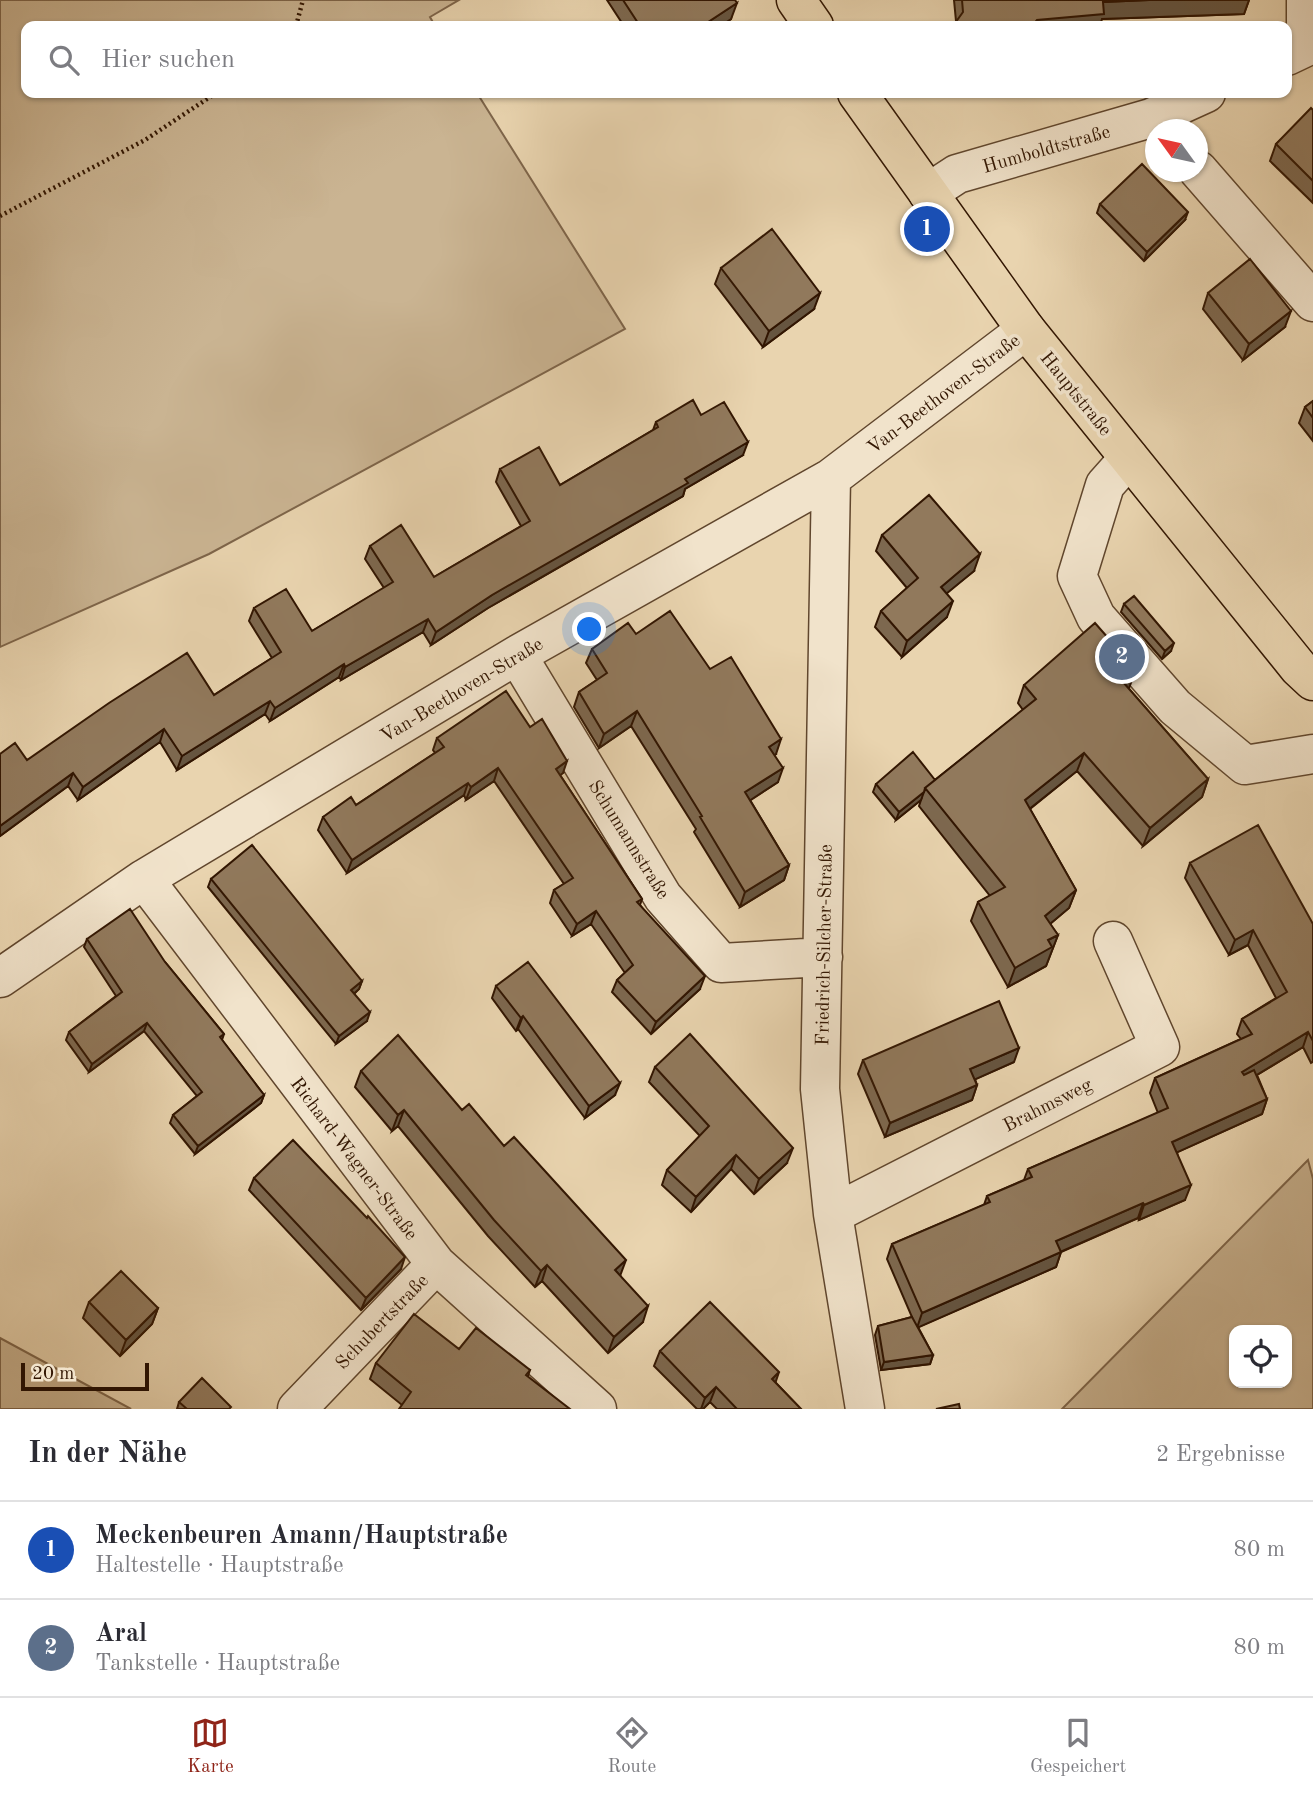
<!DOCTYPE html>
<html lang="de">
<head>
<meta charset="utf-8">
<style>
	:root { --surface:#fff; --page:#f2f2f3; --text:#2b2b33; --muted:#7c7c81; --line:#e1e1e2; --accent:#8f2418 }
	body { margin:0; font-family:"Old Standard TT",serif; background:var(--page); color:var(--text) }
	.controls { position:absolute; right:21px; bottom:21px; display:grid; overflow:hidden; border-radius:14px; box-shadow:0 2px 5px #0004 }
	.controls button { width:63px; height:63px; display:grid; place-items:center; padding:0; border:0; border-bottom:2px solid var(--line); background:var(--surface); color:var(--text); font:35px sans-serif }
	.compass { position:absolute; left:1145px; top:119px; width:63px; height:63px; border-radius:50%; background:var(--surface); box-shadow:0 2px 5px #0004; rotate:303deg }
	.scale { position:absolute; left:21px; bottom:18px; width:128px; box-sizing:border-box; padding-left:7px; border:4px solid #321602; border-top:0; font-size:19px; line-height:24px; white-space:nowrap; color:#321602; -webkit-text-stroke:5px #f1e3cb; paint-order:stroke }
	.you { position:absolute; left:590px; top:630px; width:24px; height:24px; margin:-18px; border:5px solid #fff; border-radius:50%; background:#1a73e8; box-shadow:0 0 0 10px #1a73e833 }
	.badge { display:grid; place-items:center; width:46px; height:46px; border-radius:50%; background:var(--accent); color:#fff; font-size:23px; font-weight:700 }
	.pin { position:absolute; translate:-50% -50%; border:4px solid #fff; box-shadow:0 2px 7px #0006 }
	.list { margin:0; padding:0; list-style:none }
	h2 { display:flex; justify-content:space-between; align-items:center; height:91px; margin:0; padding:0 28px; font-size:30px }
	h2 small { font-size:23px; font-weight:400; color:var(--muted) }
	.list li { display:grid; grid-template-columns:46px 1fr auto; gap:21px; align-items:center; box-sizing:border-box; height:98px; padding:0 28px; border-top:2px solid var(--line) }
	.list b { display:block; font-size:26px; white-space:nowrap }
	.list p { margin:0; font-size:23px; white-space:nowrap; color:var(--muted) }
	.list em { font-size:23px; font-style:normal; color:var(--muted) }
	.icon { flex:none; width:38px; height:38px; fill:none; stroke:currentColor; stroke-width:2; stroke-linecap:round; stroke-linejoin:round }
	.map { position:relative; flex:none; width:1313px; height:1409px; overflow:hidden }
	.search { position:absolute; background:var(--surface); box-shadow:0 2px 5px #0004; left:21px; right:21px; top:21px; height:77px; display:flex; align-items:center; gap:18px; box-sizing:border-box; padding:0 24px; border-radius:14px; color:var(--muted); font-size:26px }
	.sheet { height:287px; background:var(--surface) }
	nav { display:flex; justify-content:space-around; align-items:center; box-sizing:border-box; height:98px; border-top:2px solid var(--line); background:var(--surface); font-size:19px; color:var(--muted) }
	nav a { display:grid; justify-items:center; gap:4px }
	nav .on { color:var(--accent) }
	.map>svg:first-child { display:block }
</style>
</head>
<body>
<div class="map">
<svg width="1313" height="1409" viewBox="0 0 1313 1409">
	<rect width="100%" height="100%" fill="#e9d4af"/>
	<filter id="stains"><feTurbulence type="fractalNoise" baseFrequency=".00286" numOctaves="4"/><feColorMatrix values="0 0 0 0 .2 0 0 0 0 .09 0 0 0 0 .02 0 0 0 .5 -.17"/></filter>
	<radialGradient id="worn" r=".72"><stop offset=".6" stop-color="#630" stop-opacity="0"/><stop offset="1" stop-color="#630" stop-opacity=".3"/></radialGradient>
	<path fill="#cab492" stroke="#7e654a" stroke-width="2" fill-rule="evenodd" d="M0,0h459l-29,17 5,9h-409v67h451l148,236 -416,225 -209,93z
		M1308,1160l5,19v230h-251zM1287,1330v53h-53v-53z
		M0,1338l131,71h-131z"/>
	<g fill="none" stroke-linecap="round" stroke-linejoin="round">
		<defs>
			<path id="minor" d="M1287,56l19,-9v-47
				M1198,170l115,132
				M928,193l29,-19 194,-56 55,-25
				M1129,458l-24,27 -28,91 19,41 79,90 70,58 68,-11
				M831,478l-11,611 13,125 32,195
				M517,655l146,242 58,66 102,-6
				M144,879l292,385 161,145
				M0,978l144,-99 373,-224 314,-177 195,-148
				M833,1214l327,-167 -47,-106
				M297,1409l139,-145"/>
			<path id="major" d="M796,0l18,26
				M857,93l169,237 273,338 14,13"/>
		</defs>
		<use href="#minor" stroke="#60462d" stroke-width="41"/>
		<use href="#major" stroke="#321602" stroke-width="41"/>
		<path stroke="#321602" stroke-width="4.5" stroke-dasharray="2 3.5" stroke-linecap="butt" d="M296,26l7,-26
			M0,216l145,-76 71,-47"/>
		<use href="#minor" stroke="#f1e3cb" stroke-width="38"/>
		<use href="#major" stroke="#e9d4af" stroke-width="38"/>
	</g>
	<path fill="#7d684f" stroke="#321602" stroke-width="2" d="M607,0h128l-4,19 -10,7h-97z
		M954,0h295l-5,14 -142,5 -146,2z
		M1313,110v93l-43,-42 6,-17z
		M1100,204l85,16 -41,41 -47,-48z
		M721,268l93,41 -51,38 -48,-63z
		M1208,293l77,34 -42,33 -40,-51z
		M1313,401v40l-14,-18 6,-16z
		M701,415l42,40 -58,34 -2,7 -195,112 -57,37 -8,-13 -82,48 -2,-3 -69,44 -5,-7 -88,56 -17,-28 -82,58 -10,-14 -68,50v-82l27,6 187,-65 58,-37 -23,-37 5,-13 58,23 72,-43 -19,-29 5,-13 64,31 87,-51 -25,-44 4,-13 60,16 93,-55 3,-8z
		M882,535l92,36 -28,22 1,24 -45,40 -27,-30 6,-16 26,-23 -31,-37z
		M1124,604l47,47 -9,8 -41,-47z
		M636,634l74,35 66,85 -2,1 4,27 -28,18 39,65 -5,15 -44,27 -46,-75 2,-3 -65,-103 -32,22 -25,-41 5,-15 18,-12 -11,-17 6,-14z
		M1024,685l105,4 79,90 -6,18 -59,49 -66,-75 -47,38 46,81 -7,18 -19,16 8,11 -12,31 -38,21 -37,-66 7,-19 12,-6 -71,-90 2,-6 -25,20 -23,-28 3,-8 59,-4 88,-70 -5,-7z
		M437,738l126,35 -3,2 82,124 -2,6 60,84 -49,45 -39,-42 5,-12 8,-7 -34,-49 -19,12 -22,-33 4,-13 10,-6 -70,-103 -28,19 -2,-5 -117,78 -29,-43 5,-13 33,-12 79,-52 -2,-3z
		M1190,863l123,61v138l-2,1 -8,-16 -46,28 10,24 -5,15 -85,38 8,48 -46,20 -1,-2 -77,34 -5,15 -138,60 15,28 -3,9 -49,6 -6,-35 3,-9 34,-9 -25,-58 5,-15 92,-39 3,-9 37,-16 4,-11 130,-56 -8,-20 5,-15 86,-39 -4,-5 5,-15 34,-21 -28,-53 -19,10 -44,-77z
		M211,879l151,102 -3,8 -5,5 13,27 -31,23 -128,-157z
		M87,939l78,23 59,72 -2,6 42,55 -3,8 -66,51 -25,-31 3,-8 24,-19 -53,-65 -55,41 -23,-32 3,-8 47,-36 -32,-49z
		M496,986l119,109 -30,23 -67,-89 -2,2 -24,-33z
		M863,1060l151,2 -39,17 2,6 -5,15 -87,37 -27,-63z
		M655,1067l132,96 -33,31 -23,-25 -40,43 -29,-27 5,-15 33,-34 -51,-54z
		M361,1071l101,39 42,36 116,129 23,47 -35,31 -66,-72 -7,6 -47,-51 -90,-110 -6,5 -37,-44z
		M254,1178l147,91 -40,41 -112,-120z
		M89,1302l69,6 -6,16 -32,32 -37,-38z
		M459,1349l71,21 -2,6 -126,29 -32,-26 6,-16z
		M660,1351l115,31 26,27h-84l-7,-7 -7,7h-6l-43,-43z
		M179,1402l51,7h-53z"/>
	<path fill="#665540" stroke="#321602" stroke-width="2" d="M1149,0h100l-5,14 -142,5 -2,7h-68l5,-6 66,-18z
		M737,3l-6,16 -10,7h-19z
		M1188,212l-3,8 -41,41 3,-9z
		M820,293l-6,16 -51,38 6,-16z
		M1291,311l-6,16 -42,33 6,-16z
		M748,442l-5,13 -58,34 -2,7 -195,112 -57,37 5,-13 56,-37 193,-116z
		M980,554l-6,17 -39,32 6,-16z
		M953,601l-6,16 -45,40 5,-16z
		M428,619l-5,13 -82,48 4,-13z
		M1174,643l-3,8 -9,8 3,-8z
		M344,664l-5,13 -69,44 5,-13z
		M1136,670l-7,18 -13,12 7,-18z
		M270,701l-5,13 -88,56 5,-14z
		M637,711l-6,15 -32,22 5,-14z
		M164,729l-4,13 -82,58 5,-13z
		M781,739l-5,15 -12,8 5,-15z
		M1084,753l-7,18 -59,47 7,-18z
		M567,761l-4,12 -12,9 5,-13z
		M498,768l-4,13 -28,19 5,-13z
		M783,768l-5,14 -38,25 5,-15z
		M73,773l-5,13 -68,50v-10z
		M1208,779l-6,18 -59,49 7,-18z
		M468,783l-4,12 -117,78 5,-13z
		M924,792l-3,8 -25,20 3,-8z
		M789,865l-5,15 -44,27 5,-15z
		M1076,890l-7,18 -31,26 7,-18z
		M596,911l-5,13 -19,12 5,-12z
		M1253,930l-5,15 -19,10 6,-15z
		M1058,935l-12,31 -38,21 7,-19 33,-28z
		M705,976l-5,13 -49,45 5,-12z
		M362,981l-3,8 -11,10 3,-9z
		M370,1012l-3,9 -31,23 3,-8z
		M523,1016l-5,13 -2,2 5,-13z
		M147,1023l-3,8 -55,41 3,-8z
		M1308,1032l-5,15 -66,40 5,-15z
		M1019,1048l-5,14 -49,22 5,-15z
		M620,1083l-5,12 -30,23 4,-12z
		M977,1085l-5,15 -87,37 5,-14z
		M264,1095l-3,8 -66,51 3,-8z
		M1267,1099l-5,15 -95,43 5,-15z
		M404,1110l-6,16 -6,5 6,-16z
		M793,1148l-6,15 -33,31 5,-15z
		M736,1155l-5,14 -40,43 5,-15z
		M1191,1185l-6,15 -46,20 5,-15z
		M1143,1203l-5,15 -87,38 5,-15z
		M1061,1252l-5,15 -139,61 5,-15z
		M405,1257l-4,12 -40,41 5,-12z
		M626,1260l-6,16 -5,-6z
		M547,1265l-5,16 -7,6 6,-16z
		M648,1306l-5,16 -35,31 6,-16z
		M158,1308l-6,16 -32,32 6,-16z
		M933,1355l-3,9 -49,6 3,-8z
		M779,1372l-5,15 -2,-8z
		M716,1387l-6,15 -7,7h-2l4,-11z"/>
	<path fill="#91795c" stroke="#321602" stroke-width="2" d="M623,0h112l2,3 -35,23h-62z
		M962,0h187l-46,2 1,12 -67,6 -5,6h-79l10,-14z
		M1311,108l2,2v71l-37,-37z
		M1142,164l46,48 -41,40 -47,-48z
		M772,229l48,64 -51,38 -48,-63z
		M1250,259l41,52 -42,33 -41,-51z
		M693,400l8,15 23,-13 24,40 -63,37 3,4 -196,112 -56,37 -8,-13 -83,48 -1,-3 -69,44 -5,-7 -88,55 -18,-27 -81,58 -10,-14 -73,53v-72l15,-11 12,17 82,-57 78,-50 27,42 67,-43 -27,-44 32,-19 26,42 81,-49 -23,-36 31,-21 33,52 96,-56 -30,-52 39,-22 21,38 98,-58 -2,-5z
		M1313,401v17l-8,-11z
		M929,495l51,59 -39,33 12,14 -46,40 -26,-30 37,-33 -36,-43z
		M1134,596l40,47 -9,8 -41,-47z
		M670,611l40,58 21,-12 50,82 -12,8 14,21 -38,24 44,73 -44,27 -45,-75 2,-1 -65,-105 -33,23 -25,-42 28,-19 -15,-24 36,-26 8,11z
		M1095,623l41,47 -13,12 85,97 -58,49 -66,-75 -59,47 51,90 -31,26 13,19 -10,5 4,7 -37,21 -37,-66 27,-15 -80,-99 111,-89 -12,-14z
		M506,691l24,36 12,-8 25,42 -11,8 86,130 -5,3 68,74 -49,46 -39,-42 16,-15 -37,-54 -19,13 -23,-34 19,-12 -75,-110 -27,19 -3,-4 -116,77 -29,-43 28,-20 5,8 88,-58 -7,-9z
		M913,752l22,28 -10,8 -1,4 -25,20 -23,-28z
		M1258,825l55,99v117l-5,-9 -66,40 2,3 10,-5 13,29 -95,43 19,43 -47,20 -1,-2 -87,38 5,11 -139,61 -30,-69 98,-42 -3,-6 45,-19 -4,-8 140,-61 -13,-30 97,-44 -10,-15 45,-27 -34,-62 -18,10 -45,-77z
		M252,845l110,136 -11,9 19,22 -31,24 -128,-157z
		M130,909l35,53 59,72 -4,3 44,58 -66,51 -25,-31 29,-23 -55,-69 -55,41 -23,-32 53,-40 -35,-53z
		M528,962l92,121 -31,23 -66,-90 -2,2 -25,-32z
		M999,1001l20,47 -49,21 7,16 -87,38 -27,-63z
		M690,1034l103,114 -34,31 -23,-24 -40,42 -29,-27 42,-44 -54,-59z
		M398,1035l64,75 7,-6 35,42 10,-9 112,123 -11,10 33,36 -34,31 -67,-72 -6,6 -47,-51 -90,-110 -6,5 -37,-44z
		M293,1140l74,78 1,-2 37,41 -39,41 -112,-120z
		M121,1271l37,37 -32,32 -37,-38z
		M710,1302l69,70 -7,7 29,30h-64l-21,-22 -11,11 -45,-47z
		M414,1314l45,35 17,-21 54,42 -4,5 44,34h-171l12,-17 -35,-29z
		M912,1317l21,38 -49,7 -6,-36z
		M202,1378l29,29 -2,2h-42l-8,-7z
		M959,1404l1,5h-24z"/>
	<g text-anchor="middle" stroke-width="7" stroke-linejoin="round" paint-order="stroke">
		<g font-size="19" fill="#321602" stroke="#f1e3cb">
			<text transform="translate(1046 148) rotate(-16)" y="7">Humboldtstraße</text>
			<text transform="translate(943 393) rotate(-37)" y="7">Van-Beethoven-Straße</text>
			<text transform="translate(1077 393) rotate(51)" y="7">Hauptstraße</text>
			<text transform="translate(461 689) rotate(-31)" y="7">Van-Beethoven-Straße</text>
			<text transform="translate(630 839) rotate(58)" y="7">Schumannstraße</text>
			<text transform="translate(823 945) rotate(-89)" y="7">Friedrich-Silcher-Straße</text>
			<text transform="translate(1047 1104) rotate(-27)" y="7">Brahmsweg</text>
			<text transform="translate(355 1158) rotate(53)" y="7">Richard-Wagner-Straße</text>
			<text transform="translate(381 1321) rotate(-46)" y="7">Schubertstraße</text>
		</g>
	</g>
	<rect width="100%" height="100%" filter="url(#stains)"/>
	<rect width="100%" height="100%" fill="url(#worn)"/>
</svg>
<div class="controls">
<button><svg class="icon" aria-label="locate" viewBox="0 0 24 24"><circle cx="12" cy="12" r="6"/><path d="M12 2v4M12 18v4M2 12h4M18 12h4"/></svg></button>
</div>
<svg class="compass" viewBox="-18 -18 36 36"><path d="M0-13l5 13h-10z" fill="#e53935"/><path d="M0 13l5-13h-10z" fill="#7c7c81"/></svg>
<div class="scale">20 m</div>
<div class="you"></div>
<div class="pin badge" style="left:927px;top:229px;background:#1a4fb4">1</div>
<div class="pin badge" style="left:1122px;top:657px;background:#5c6f8a">2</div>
<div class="search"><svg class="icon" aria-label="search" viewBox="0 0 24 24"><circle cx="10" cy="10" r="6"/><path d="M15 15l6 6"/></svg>Hier suchen</div>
</div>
<section class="sheet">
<h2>In der Nähe<small>2 Ergebnisse</small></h2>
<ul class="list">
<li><span class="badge" style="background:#1a4fb4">1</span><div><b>Meckenbeuren Amann/Hauptstraße</b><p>Haltestelle · Hauptstraße</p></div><em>80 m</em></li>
<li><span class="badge" style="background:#5c6f8a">2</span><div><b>Aral</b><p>Tankstelle · Hauptstraße</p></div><em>80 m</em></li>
</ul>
</section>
<nav>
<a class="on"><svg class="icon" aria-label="map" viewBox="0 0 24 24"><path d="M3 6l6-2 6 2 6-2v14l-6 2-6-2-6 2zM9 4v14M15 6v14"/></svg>Karte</a>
<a><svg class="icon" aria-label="directions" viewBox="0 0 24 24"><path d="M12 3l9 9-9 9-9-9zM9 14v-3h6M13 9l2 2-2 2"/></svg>Route</a>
<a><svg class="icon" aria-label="saved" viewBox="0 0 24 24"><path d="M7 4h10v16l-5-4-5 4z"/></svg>Gespeichert</a>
</nav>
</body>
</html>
